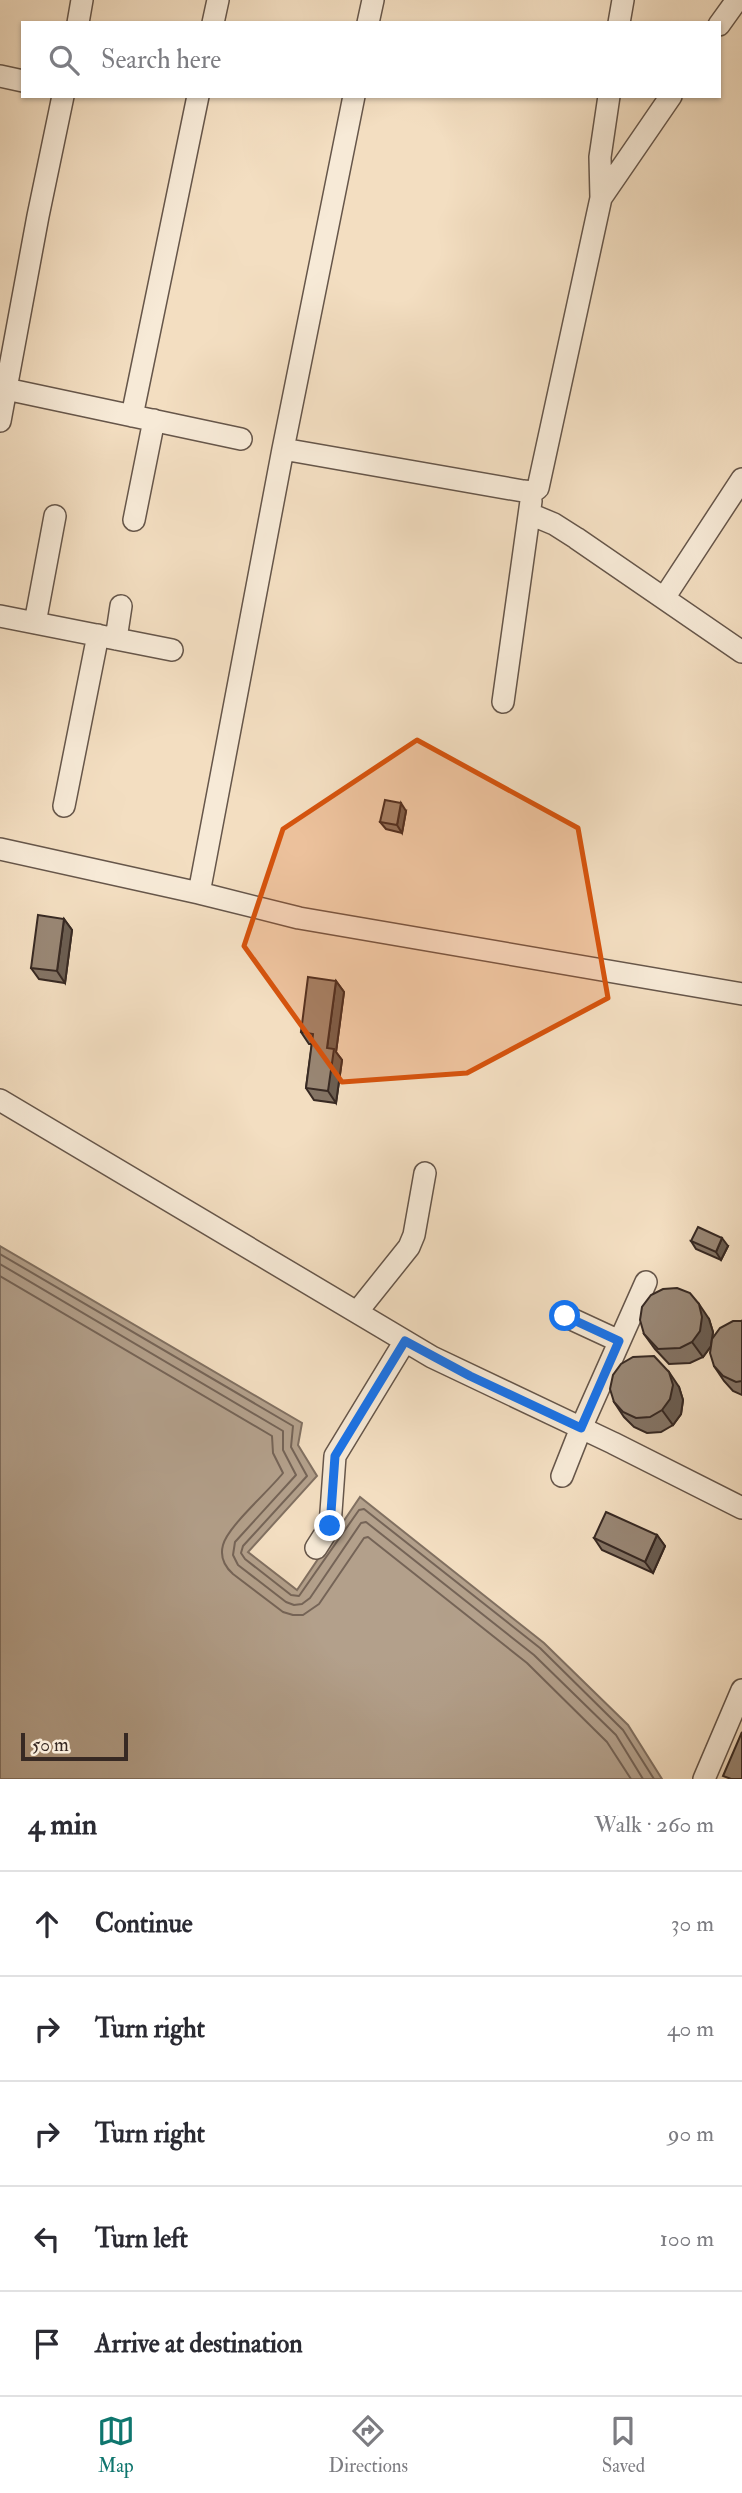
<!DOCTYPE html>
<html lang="en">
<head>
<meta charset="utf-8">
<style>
	:root { --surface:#fff; --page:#f2f2f3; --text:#2b2b33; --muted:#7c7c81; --line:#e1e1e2; --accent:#0f766e }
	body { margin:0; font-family:"IM FELL Double Pica",serif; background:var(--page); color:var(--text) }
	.scale { position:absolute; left:21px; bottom:18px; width:107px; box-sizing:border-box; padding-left:7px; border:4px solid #372923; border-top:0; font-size:19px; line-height:24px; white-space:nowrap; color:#372923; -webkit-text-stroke:5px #f7ead7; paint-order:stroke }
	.stop { position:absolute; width:21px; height:21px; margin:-16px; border:5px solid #1a73e8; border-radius:50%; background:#fff }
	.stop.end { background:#1a73e8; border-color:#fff; box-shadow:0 2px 7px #0008 }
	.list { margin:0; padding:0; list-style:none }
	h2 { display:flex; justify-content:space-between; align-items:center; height:91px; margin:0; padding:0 28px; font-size:30px }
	h2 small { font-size:23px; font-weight:400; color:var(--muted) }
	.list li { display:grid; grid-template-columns:46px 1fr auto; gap:21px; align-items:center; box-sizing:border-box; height:105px; padding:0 28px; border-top:2px solid var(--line) }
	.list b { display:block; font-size:26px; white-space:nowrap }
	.list em { font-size:23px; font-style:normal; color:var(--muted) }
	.icon { flex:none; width:38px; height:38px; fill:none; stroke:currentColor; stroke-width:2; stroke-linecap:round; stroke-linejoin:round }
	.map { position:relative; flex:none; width:742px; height:1779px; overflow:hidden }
	.search { position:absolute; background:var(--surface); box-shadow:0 2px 5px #0004; left:21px; right:21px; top:21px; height:77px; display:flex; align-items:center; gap:18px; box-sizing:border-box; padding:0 24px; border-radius:0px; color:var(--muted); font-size:26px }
	.sheet { height:616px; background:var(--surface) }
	nav { display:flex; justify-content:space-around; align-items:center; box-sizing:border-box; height:98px; border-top:2px solid var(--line); background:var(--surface); font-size:19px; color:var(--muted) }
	nav a { display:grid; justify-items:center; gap:4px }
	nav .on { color:var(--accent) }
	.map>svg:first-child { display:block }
</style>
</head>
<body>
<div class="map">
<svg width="742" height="1779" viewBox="0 0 742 1779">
	<rect width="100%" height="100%" fill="#f3dec1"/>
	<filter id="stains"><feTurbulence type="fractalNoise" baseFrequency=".00286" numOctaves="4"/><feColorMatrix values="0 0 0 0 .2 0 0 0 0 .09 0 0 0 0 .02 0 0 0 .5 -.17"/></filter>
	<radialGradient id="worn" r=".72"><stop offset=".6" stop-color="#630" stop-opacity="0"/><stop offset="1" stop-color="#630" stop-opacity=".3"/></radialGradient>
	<path fill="#b3a08b" stroke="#817061" stroke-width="2" d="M0,1246l302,177 -4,22 19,31 -69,76 49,38 63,-93 184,146 84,82 34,54h-662z"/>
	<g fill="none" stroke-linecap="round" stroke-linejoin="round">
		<path stroke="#756457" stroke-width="2" d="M0,1254l293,172 -2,21 16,29 -64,70 -2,7 4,6 46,36 8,1 60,-86 5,-1 176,139 83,82 31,49
			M0,1264l283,167v19l13,25 -61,67 -2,13 5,10 48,37 8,3 8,-1 8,-6 51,-75 5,-1 168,133 82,80 27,44
			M0,1276l272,160 1,17 10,20c-14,18 -55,53 -60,72 -3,11 1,21 10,29l50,38 10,3h10l16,-11 45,-66 4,-1 159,126 80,79 24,37"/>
		<defs>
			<path id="minor" d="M78,23l4,-23
				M213,23l5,-23
				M368,23l5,-23
				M619,23l4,-23
				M719,25l18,-25
				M0,76l23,5
				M601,198l-1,-41 9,-61
				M6,389l235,50
				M132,416l66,-320
				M0,421l38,-205 25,-120
				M283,449l71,-353
				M530,514l24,10 22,14 166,114
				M134,520l20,-100
				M664,598l78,-119
				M0,616l172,34
				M35,623l20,-107
				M116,639l5,-33
				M503,702l28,-201
				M64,806l34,-171
				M0,849l199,44 100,25 443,76
				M199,893l84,-444 240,42 10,1 5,-4 63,-290 70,-102
				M0,1100l432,257 181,86 129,65
				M357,1312l52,-65 5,-12 11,-62
				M565,1316l54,25
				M562,1476l19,-48 65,-146
				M316,1548l14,-22 5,-70 70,-115
				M704,1779l38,-89"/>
		</defs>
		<use href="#minor" stroke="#66564a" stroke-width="24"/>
		<use href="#minor" stroke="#f7ead7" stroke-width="21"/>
	</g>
	<path fill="#847465" stroke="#372923" stroke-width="2" d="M406,811l-4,22 -16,-4 -6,-7z
		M64,919l8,11 -7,53 -26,-4 -8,-11z
		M336,981l8,11 -8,60 6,8 -6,43 -22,-3 -8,-12 6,-44h-3l-8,-12z
		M691,1241l37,5 -7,14 -25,-11z
		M709,1319l4,13 -2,14 -8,11 -13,6 -21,1 -14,-15 -11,-15z
		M742,1321v74l-9,-4 -9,-10 -10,-15z
		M679,1387l4,13 -2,14 -8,11 -12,7 -14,1 -13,-6 -10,-10 -10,-15z
		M657,1535l8,11 -12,27 -51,-23 -8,-12z"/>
	<path fill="#6b5e52" stroke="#372923" stroke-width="2" d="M401,803l5,8 -4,22 -5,-8z
		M64,919l8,11 -7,53 -8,-12z
		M336,981l8,11 -8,60 6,8 -6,43 -8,-12 -1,-43z
		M722,1238l6,8 -7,14 -5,-8z
		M699,1304l10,15 4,13 -2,14 -8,11 -11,-15z
		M669,1372l10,15 4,13 -2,14 -8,11 -11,-15z
		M657,1535l8,11 -12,27 -8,-11z"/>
	<path fill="#998775" stroke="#372923" stroke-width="2" d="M385,800l16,3 -4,22 -17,-3z
		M38,915l26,4 -7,52 -26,-3z
		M308,977l28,4 -9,67 7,1 -6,42 -22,-3 7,-54 -12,-2z
		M698,1227l24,11 -6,14 -25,-11z
		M677,1288l13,5 9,11 3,13 -2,14 -8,11 -12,6 -22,1 -14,-15 -4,-14 2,-13 9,-12 12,-6z
		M733,1321h9v60l-6,1 -13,-6 -9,-10 -4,-13 2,-14 8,-11z
		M654,1356l15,16 4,13 -3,14 -8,11 -12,7 -14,1 -13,-6 -9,-10 -4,-13 3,-14 8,-11 12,-7z
		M606,1512l51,23 -12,27 -51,-24z
		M742,1732v47h-11l-8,-3z"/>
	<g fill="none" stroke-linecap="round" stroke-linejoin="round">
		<path stroke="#1a73e8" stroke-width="9" d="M330,1526l5,-70 70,-115 65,35 111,52 38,-87 -54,-25"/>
	</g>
	<path fill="#d6540e" fill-opacity="0.2" stroke="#d6540e" stroke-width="5" stroke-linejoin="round" d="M417,740l161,88 30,170 -141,75 -125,9 -98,-136 39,-117z"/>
	<rect width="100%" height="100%" filter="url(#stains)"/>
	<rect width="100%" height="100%" fill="url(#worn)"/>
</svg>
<div class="scale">50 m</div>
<div class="stop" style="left:565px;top:1316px"></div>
<div class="stop end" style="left:330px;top:1526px"></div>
<div class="search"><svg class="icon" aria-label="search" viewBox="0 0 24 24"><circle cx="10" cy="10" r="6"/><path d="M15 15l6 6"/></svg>Search here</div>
</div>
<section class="sheet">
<h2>4 min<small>Walk · 260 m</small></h2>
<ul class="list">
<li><svg class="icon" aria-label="ahead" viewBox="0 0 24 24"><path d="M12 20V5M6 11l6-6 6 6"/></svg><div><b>Continue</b></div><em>30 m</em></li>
<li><svg class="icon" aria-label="right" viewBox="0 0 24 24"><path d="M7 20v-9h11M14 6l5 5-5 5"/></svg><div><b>Turn right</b></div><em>40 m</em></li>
<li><svg class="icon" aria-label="right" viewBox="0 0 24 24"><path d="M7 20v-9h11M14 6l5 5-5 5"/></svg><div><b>Turn right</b></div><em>90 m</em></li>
<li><svg class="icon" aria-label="left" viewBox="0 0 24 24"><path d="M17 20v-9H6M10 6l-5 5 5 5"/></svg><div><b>Turn left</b></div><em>100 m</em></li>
<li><svg class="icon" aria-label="arrive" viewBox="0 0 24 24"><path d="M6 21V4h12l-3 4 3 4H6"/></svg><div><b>Arrive at destination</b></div></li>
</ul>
</section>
<nav>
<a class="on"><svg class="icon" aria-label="map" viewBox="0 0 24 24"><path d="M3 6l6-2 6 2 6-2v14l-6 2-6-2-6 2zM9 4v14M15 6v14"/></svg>Map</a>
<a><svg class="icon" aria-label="directions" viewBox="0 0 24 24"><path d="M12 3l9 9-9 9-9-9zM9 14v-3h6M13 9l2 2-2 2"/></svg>Directions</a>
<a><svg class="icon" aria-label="saved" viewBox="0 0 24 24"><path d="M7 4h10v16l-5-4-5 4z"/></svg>Saved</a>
</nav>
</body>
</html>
